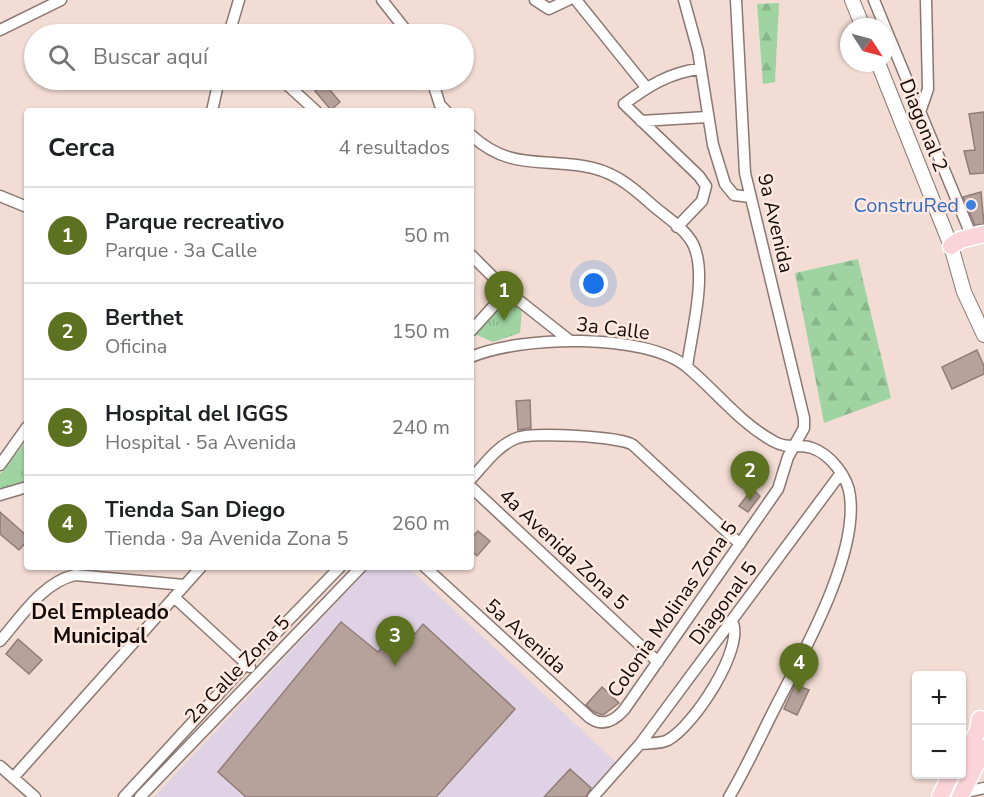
<!DOCTYPE html>
<html lang="es">
<head>
<meta charset="utf-8">
<style>
	:root { --surface:#fff; --page:#f2f2f2; --text:#202124; --muted:#757577; --line:#e0e0e0; --accent:#5d7221 }
	body { margin:0; font-family:"Nunito Sans",sans-serif; background:var(--page); color:var(--text) }
	.controls { position:absolute; right:18px; bottom:18px; display:grid; overflow:hidden; border-radius:6px; box-shadow:0 2px 4px #0004 }
	.controls button { width:54px; height:54px; display:grid; place-items:center; padding:0; border:0; border-bottom:2px solid var(--line); background:var(--surface); color:var(--text); font:30px sans-serif }
	.compass { position:absolute; left:840px; top:18px; width:54px; height:54px; border-radius:50%; background:var(--surface); box-shadow:0 2px 4px #0004; rotate:126deg }
	.you { position:absolute; left:594px; top:284px; width:21px; height:21px; margin:-15px; border:4px solid #fff; border-radius:50%; background:#1a73e8; box-shadow:0 0 0 9px #1a73e833 }
	.badge { display:grid; place-items:center; width:39px; height:39px; border-radius:50%; background:var(--accent); color:#fff; font-size:20px; font-weight:700 }
	.pin { position:absolute; translate:-50% -50px; filter:drop-shadow(0 2px 3px #0008) }
	.pin::after { content:''; position:absolute; top:32px; width:21px; height:18px; background:inherit; clip-path:polygon(0 0,100% 0,50% 100%) }
	.list { margin:0; padding:0; list-style:none }
	h2 { display:flex; justify-content:space-between; align-items:center; height:78px; margin:0; padding:0 24px; font-size:26px }
	h2 small { font-size:20px; font-weight:400; color:var(--muted) }
	.list li { display:grid; grid-template-columns:39px 1fr auto; gap:18px; align-items:center; box-sizing:border-box; height:96px; padding:0 24px; border-top:2px solid var(--line) }
	.list b { display:block; font-size:22px; white-space:nowrap }
	.list p { margin:0; font-size:20px; white-space:nowrap; color:var(--muted) }
	.list em { font-size:20px; font-style:normal; color:var(--muted) }
	.icon { flex:none; width:33px; height:33px; fill:none; stroke:currentColor; stroke-width:2; stroke-linecap:round; stroke-linejoin:round }
	.map { position:relative; flex:none; width:984px; height:797px; overflow:hidden }
	.search { position:absolute; background:var(--surface); box-shadow:0 2px 4px #0004; left:24px; top:24px; width:450px; height:66px; display:flex; align-items:center; gap:15px; box-sizing:border-box; padding:0 21px; border-radius:33px; color:var(--muted); font-size:22px }
	.panel { position:absolute; background:var(--surface); box-shadow:0 2px 4px #0004; left:24px; top:108px; width:450px; height:462px; border-radius:6px }
	.map>svg:first-child { display:block }
</style>
</head>
<body>
<div class="map">
<svg width="984" height="797" viewBox="0 0 984 797">
	<defs>
		<pattern id="forest-firs" width="22" height="20" patternUnits="userSpaceOnUse" patternTransform="scale(1.5)"><rect width="22" height="20" fill="#9fd4a2"/><path d="M5 1l3.5 6h-7zM16 11l3.5 6h-7z" fill="#88b58a"/></pattern>
		<pattern id="park-tufts" width="24" height="20" patternUnits="userSpaceOnUse" patternTransform="scale(1.5)"><rect width="24" height="20" fill="#9fd4a2"/><path d="M3 7l-1-3M5 7V3M7 7l1-3M15 17l-1-3M17 17v-4M19 17l1-3" fill="none" stroke="#88b58a"/></pattern>
	</defs>
	<rect width="100%" height="100%" fill="#f2dcd4"/>
	<path fill="#dfd2e5" d="M370,567h38l211,198 -29,32h-436z"/>
	<path fill="url(#forest-firs)" d="M779,3l-4,79 -12,2 -6,-80z
		M858,259l33,139 -67,25 -29,-150z"/>
	<path fill="url(#park-tufts)" d="M509,298l13,11 -2,24 -27,9 -18,-8z
		M27,440v51l-27,6v-23z"/>
	<path fill="#b6a29b" stroke="#917d76" stroke-width="1.5" d="M324,83l16,19 -9,8 -16,-19z
		M984,112v61l-14,1 -6,-23 11,-1 -6,-36z
		M981,192l3,32 -9,1 -12,-28z
		M977,350l7,16v8l-32,15 -10,-22z
		M530,400l1,28 -13,2 -2,-29z
		M752,489l8,7 -12,16 -9,-6z
		M0,512l27,24v5l-8,9 -19,-16z
		M478,531l12,10 -13,15 -6,-6v-12z
		M341,622l37,30 25,-29 12,11 8,-10 92,85 -79,88h-190l-28,-25z
		M18,639l24,21 -13,14 -23,-20z
		M795,685l14,5 -12,25 -13,-6z
		M602,687l17,16 -16,12 -9,-3 -8,-7z
		M570,769l21,19 -5,9h-42z"/>
	<g fill="none" stroke-linecap="round" stroke-linejoin="round">
		<defs>
			<path id="minor" d="M382,0l27,34
				M535,0l14,9 19,-9
				M576,0l70,87
				M684,0l14,51 15,94 12,39 9,11 16,2
				M874,0l11,27
				M885,27l87,210
				M0,30l61,-30
				M229,34l10,-34
				M282,80l34,31
				M432,80l8,25 6,6
				M212,111l7,-31
				M920,112l8,-23 -2,-89
				M641,121l66,-4
				M471,135c37,34 67,24 112,31 28,4 46,18 67,37 13,12 35,25 43,41 15,30 -2,90 -6,123
				M0,196l27,11
				M677,227l25,-26 4,-15 -7,-10 -75,-72c23,-17 46,-32 76,-35
				M471,255l36,36 62,49
				M471,331l36,-40
				M471,357c49,-21 173,-25 216,10 29,24 53,56 86,74 15,9 25,2 39,7 18,6 36,29 38,48 8,60 -46,155 -73,208 -16,31 -30,63 -48,93
				M0,465l27,-38
				M471,479c13,-14 27,-34 46,-41 15,-6 104,-2 116,7l107,99
				M471,487l187,175
				M0,495l27,-8
				M425,567l165,151c13,9 24,3 34,-8l154,-221 10,-32 16,-29v-10l-59,-245 -9,-173
				M174,597l76,70
				M0,641c21,-24 43,-59 75,-66l109,10
				M640,744c8,-1 21,0 28,-4 25,-13 78,-93 64,-119
				M0,766l35,31
				M13,778l188,-211
				M962,793l22,-5
				M124,797l123,-134 93,-96
				M140,797l221,-230
				M593,797l47,-53 201,-271"/>
			<path id="tertiary" d="M852,0l11,27
				M878,63l73,183 13,46 20,43"/>
			<path id="primary" d="M951,246l9,-6 24,-6
				M962,764l16,-34 2,-11
				M940,797l11,-23
				M960,797l24,-49"/>
		</defs>
		<use href="#minor" stroke="#8a7770" stroke-width="13"/>
		<use href="#tertiary" stroke="#8a7770" stroke-width="16"/>
		<use href="#primary" stroke="#fff" stroke-width="19"/>
		<use href="#minor" stroke="#fff" stroke-width="10"/>
		<use href="#tertiary" stroke="#fff" stroke-width="14"/>
		<use href="#primary" stroke="#fad4d9" stroke-width="16"/>
	</g>
	<circle fill="#3f7fe0" stroke="#ffe9e1" stroke-width="2" cx="971" cy="205" r="6"/>
	<g text-anchor="middle" stroke-width="5" stroke-linejoin="round" paint-order="stroke">
		<g font-size="20" fill="#120b09" stroke="#ffe9e1">
			<text transform="translate(924 125) rotate(68)" y="7">Diagonal 2</text>
			<text transform="translate(776 223) rotate(77)" y="7">9a Avenida</text>
			<text transform="translate(613 328) rotate(7)" y="7">3a Calle</text>
			<text transform="translate(564 549) rotate(43)" y="7">4a Avenida Zona 5</text>
			<text transform="translate(723 603) rotate(-53)" y="7">Diagonal 5</text>
			<text transform="translate(672 609) rotate(-55)" y="7">Colonia Molinas Zona 5</text>
			<text transform="translate(526 636) rotate(42)" y="7">5a Avenida</text>
			<text transform="translate(237 669) rotate(-46)" y="7">2a Calle Zona 5</text>
		</g>
		<g font-size="20" fill="#366cbe" stroke="#ffe9e1" text-anchor="end">
			<text x="959" y="212">ConstruRed</text>
		</g>
		<g font-size="21" font-weight="bold" fill="#120b09" stroke="#ffe9e1">
			<text x="100" y="619">Del Empleado<tspan x="100" dy="24">Municipal</tspan></text>
		</g>
	</g>
</svg>
<div class="controls">
<button>+</button>
<button>−</button>
</div>
<svg class="compass" viewBox="-18 -18 36 36"><path d="M0-13l5 13h-10z" fill="#e53935"/><path d="M0 13l5-13h-10z" fill="#757577"/></svg>
<div class="you"></div>
<div class="pin badge" style="left:504px;top:321px">1</div>
<div class="pin badge" style="left:750px;top:501px">2</div>
<div class="pin badge" style="left:395px;top:666px">3</div>
<div class="pin badge" style="left:799px;top:693px">4</div>
<div class="search"><svg class="icon" aria-label="search" viewBox="0 0 24 24"><circle cx="10" cy="10" r="6"/><path d="M15 15l6 6"/></svg>Buscar aquí</div>
<section class="panel">
<h2>Cerca<small>4 resultados</small></h2>
<ul class="list">
<li><span class="badge">1</span><div><b>Parque recreativo</b><p>Parque · 3a Calle</p></div><em>50 m</em></li>
<li><span class="badge">2</span><div><b>Berthet</b><p>Oficina</p></div><em>150 m</em></li>
<li><span class="badge">3</span><div><b>Hospital del IGGS</b><p>Hospital · 5a Avenida</p></div><em>240 m</em></li>
<li><span class="badge">4</span><div><b>Tienda San Diego</b><p>Tienda · 9a Avenida Zona 5</p></div><em>260 m</em></li>
</ul>
</section>
</div>
</body>
</html>
